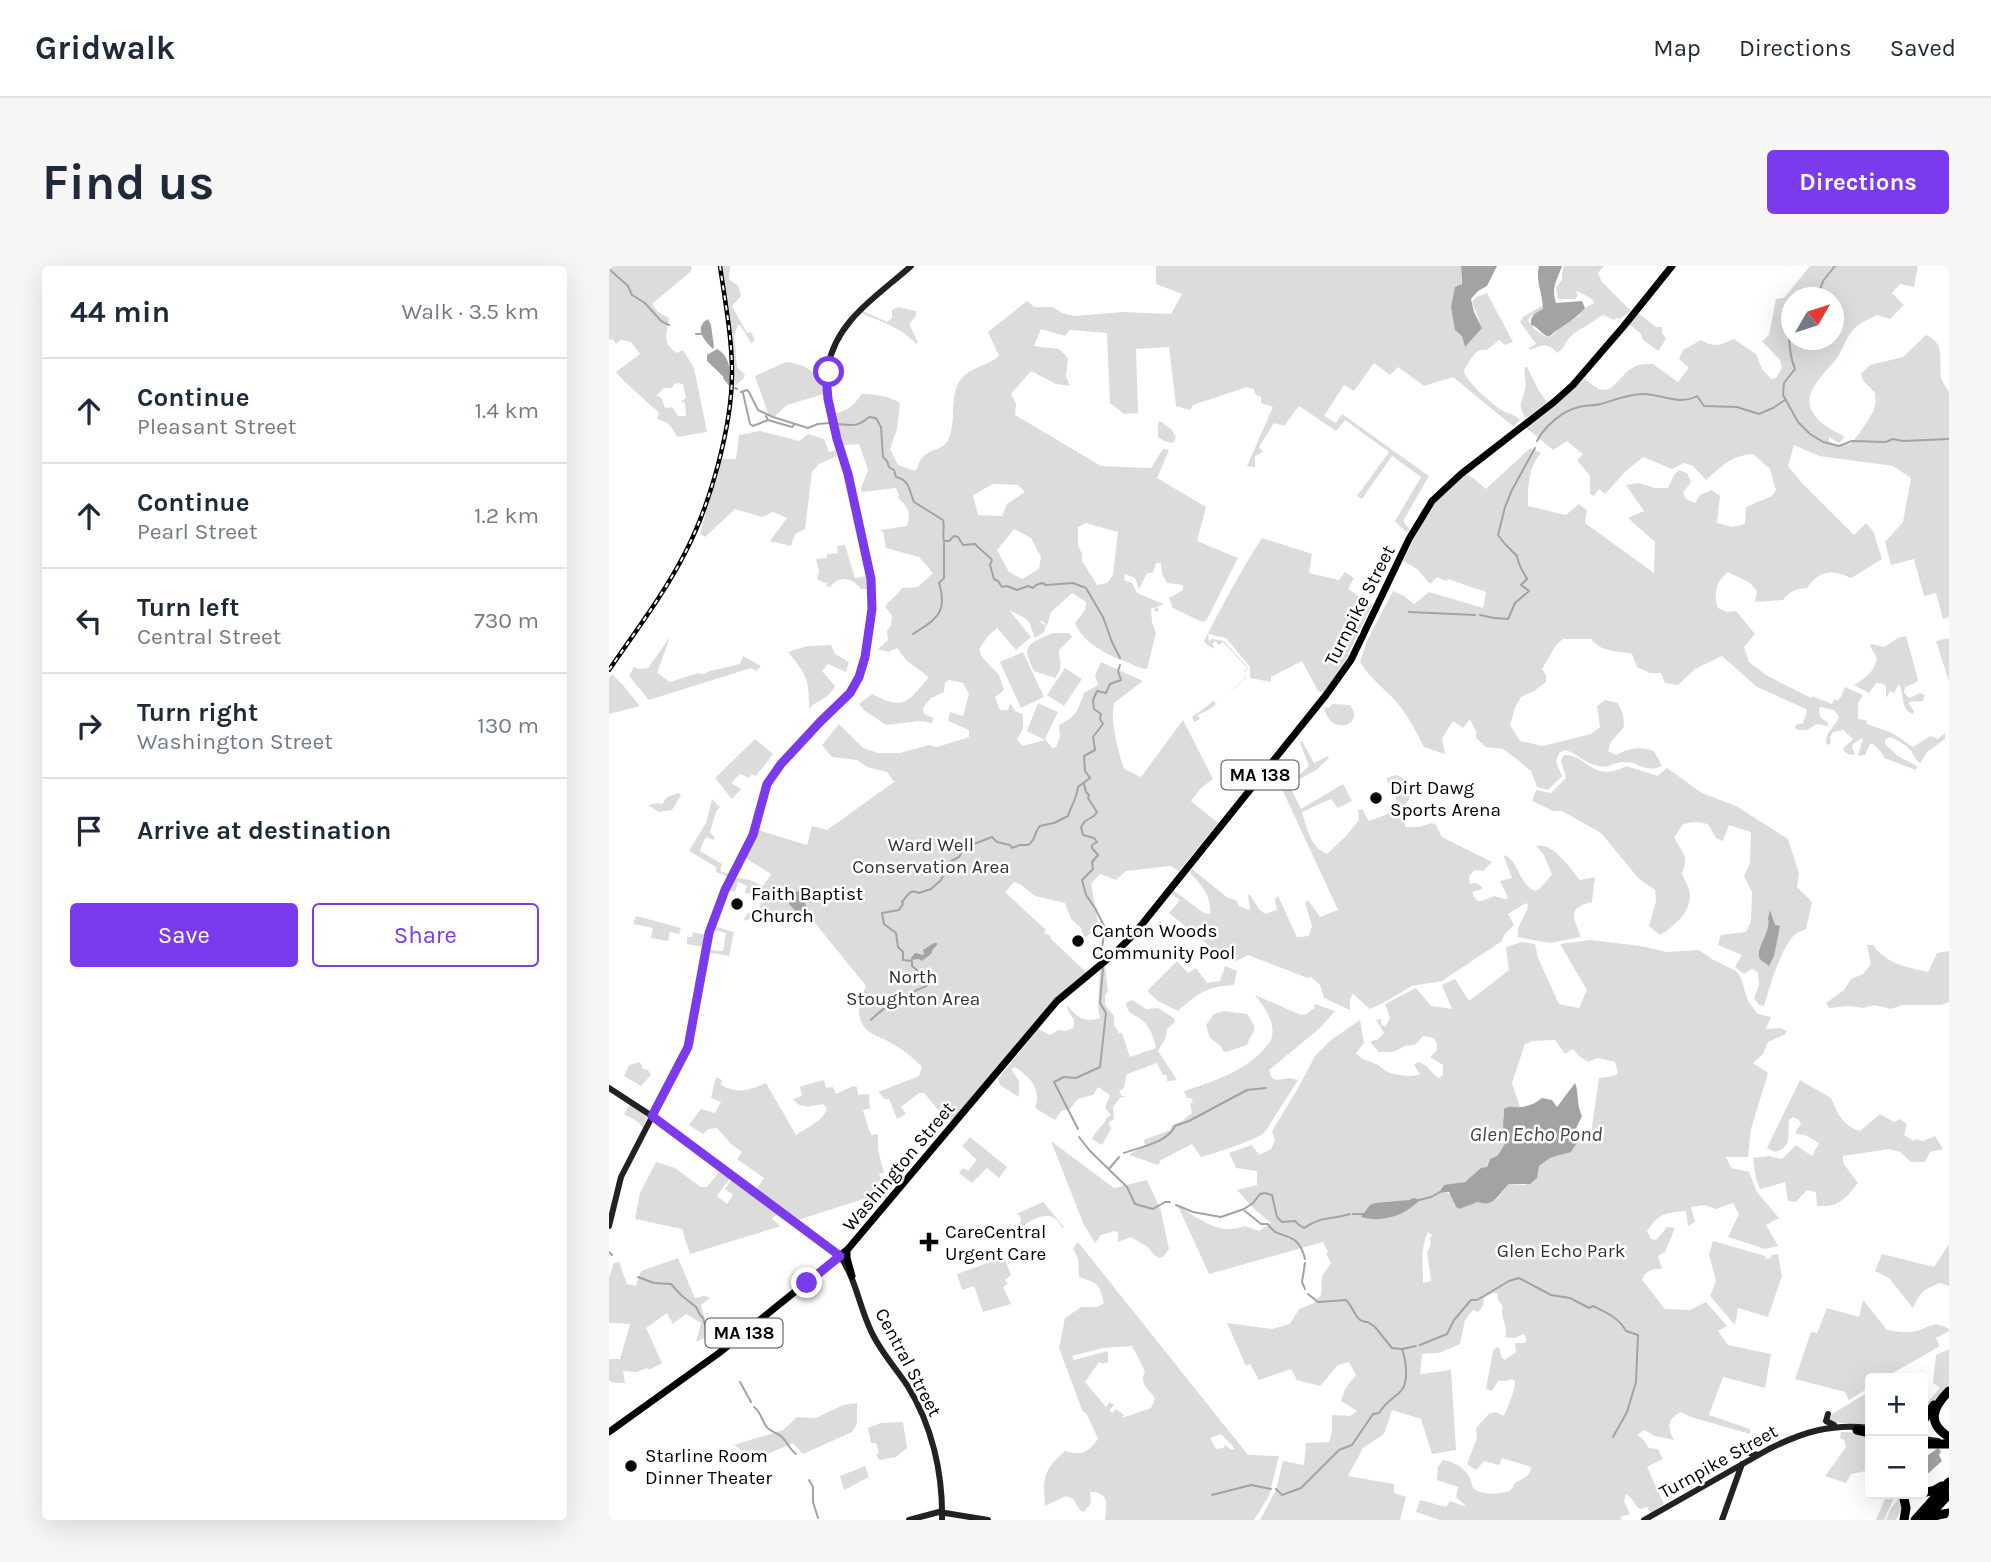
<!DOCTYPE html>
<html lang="en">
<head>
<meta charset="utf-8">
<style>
	:root { --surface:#fff; --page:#f6f6f7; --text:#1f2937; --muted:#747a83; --line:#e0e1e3; --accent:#7c3aed }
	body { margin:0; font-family:Karla,sans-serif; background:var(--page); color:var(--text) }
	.controls { position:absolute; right:21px; bottom:21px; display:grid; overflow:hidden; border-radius:7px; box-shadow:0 7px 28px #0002 }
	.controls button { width:63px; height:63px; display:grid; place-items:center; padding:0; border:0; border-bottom:2px solid var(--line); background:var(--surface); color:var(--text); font:35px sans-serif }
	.compass { position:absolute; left:1172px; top:21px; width:63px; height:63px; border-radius:50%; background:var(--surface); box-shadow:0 7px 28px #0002; rotate:51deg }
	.stop { position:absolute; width:21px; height:21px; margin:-16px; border:5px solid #7c3aed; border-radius:50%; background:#fff }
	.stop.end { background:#7c3aed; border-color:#fff; box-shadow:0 2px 7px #0008 }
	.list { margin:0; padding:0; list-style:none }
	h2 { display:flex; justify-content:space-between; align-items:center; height:91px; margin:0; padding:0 28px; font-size:30px }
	h2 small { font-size:23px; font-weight:400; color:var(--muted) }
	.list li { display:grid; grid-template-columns:46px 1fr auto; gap:21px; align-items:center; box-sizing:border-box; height:105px; padding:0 28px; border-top:2px solid var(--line) }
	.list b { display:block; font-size:26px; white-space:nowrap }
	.list p { margin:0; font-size:23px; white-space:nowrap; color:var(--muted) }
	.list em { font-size:23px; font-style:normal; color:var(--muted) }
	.actions { display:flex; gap:14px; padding:21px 28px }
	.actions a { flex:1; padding:16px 0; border:2px solid var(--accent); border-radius:7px; text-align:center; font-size:24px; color:var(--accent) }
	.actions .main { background:var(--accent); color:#fff }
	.icon { flex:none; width:38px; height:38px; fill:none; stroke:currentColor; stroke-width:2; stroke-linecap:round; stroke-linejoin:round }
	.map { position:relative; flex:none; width:1340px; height:1254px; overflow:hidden; border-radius:7px }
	header { display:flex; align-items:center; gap:42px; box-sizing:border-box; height:98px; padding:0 35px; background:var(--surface); border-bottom:2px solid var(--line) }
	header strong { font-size:33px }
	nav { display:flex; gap:38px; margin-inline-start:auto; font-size:24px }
	.intro { display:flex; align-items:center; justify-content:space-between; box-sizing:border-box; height:168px; padding:0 42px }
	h1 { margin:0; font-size:49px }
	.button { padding:18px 32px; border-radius:7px; background:var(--accent); color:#fff; font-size:24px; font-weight:700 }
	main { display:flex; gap:42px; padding:0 42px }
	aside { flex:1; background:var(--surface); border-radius:7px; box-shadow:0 7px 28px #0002 }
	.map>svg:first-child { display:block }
</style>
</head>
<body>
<header>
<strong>Gridwalk</strong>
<nav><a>Map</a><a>Directions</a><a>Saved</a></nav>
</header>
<div class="intro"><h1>Find us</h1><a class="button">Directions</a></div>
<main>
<aside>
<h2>44 min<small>Walk · 3.5 km</small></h2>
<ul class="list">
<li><svg class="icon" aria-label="ahead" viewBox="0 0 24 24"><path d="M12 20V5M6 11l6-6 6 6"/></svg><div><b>Continue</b><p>Pleasant Street</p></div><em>1.4 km</em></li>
<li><svg class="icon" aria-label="ahead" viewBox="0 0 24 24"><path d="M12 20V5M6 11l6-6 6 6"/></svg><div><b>Continue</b><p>Pearl Street</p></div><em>1.2 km</em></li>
<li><svg class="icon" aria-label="left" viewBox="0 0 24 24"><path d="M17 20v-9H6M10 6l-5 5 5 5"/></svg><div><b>Turn left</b><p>Central Street</p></div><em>730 m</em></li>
<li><svg class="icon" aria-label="right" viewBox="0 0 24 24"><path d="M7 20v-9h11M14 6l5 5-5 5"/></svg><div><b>Turn right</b><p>Washington Street</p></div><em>130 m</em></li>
<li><svg class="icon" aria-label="arrive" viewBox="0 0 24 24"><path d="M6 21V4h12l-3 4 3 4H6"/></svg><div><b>Arrive at destination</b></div></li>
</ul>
<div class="actions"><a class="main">Save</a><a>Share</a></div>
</aside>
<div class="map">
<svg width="1340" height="1254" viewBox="0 0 1340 1254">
	<rect width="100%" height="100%" fill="#fff"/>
	<path fill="#dcdcdc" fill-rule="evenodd" d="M0,0h82l1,3 -2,3 -38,32 6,8 11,6c-2,16 -8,25 8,35l6,-3 11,18 13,64 -30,5c-5,-11 -9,-15 -20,-18l2,-6 -5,-5 -2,-1c-11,-12 -25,-21 -36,-35l24,-18 -9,-12 -10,-2 -5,4 -4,-5 -3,1zM68,117l6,1 3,14 -5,3 4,2 1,13h-8l-6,-9 -7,1 -4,-11 -5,-1 8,-8h8l1,-3z
		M113,0h8l-1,13c8,7 10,4 12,17l-9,10 15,27 4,-1 4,8 -4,3 -11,-18h-2l-4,10 3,32 8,8 -2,4 -8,7 -3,-43z
		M547,0h305l1,70 3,10 17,-18 -10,-26 4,-5 11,-4 26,49 -8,3 -6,-5 -12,10c-9,-1 -12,3 -17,10 -1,2 -5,8 -6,10 -1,9 29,35 37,40 7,4 14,4 19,10l-6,6 -5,-3 -56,-46 -29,9 -26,-19 -8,8 -16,-12 -20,28 -10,-6 -20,31 12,7 6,-9 87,62 -26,45 7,9 -4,2 -11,-11 26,-44 -29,-21 -30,43 -5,-3 32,-44 -44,-32 -9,11 -37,-25 -15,20 -10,-3 -15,24 4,5 -8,4v11l-8,-1 26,-59 -12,-4v-6l-6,-3 -1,-5 -7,-2 -54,18 -3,5 -14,-4 -7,-59 -33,2 2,64 -14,1 -14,-11 -3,-70 -37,-3 -5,6 -24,-7 -7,17 25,3 9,9 -2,18 4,10 -14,-2 -25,-13 -20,23 5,10 -1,11 86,51 50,2 12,-19 6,1 -12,28 49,29 -9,34 41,17 -32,63 -4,1 -29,-14 -4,-10 14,-8v-5l-16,-2 -5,-9 -1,-11h-5l-3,10h-6l-8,16 -4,-11 -10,-4 -1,6 8,3 5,10 27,11 -8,3 3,2 -2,3 -3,-2 1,-3 -4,2 1,13 4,11 -9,36 -6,-1c-24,-10 -55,-19 -66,-45l10,-13 1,-8 -14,-9 -21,19 -4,14 -5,-5 -2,1 6,4 -2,6 -9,6 -6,-16 -4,-4 -16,-8 22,27 -15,13 -19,-22 -9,8 -9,13 3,8 17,18 5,15 -9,7 5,13h8l2,-7 5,8 8,3v15l-6,10 5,7 23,-6 -18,-9 11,-28 20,9 -13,27 7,9 4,-1 4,-10 -1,-12c17,-8 19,-15 25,-32l14,-8 -3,-10 6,-13 42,19 -29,22c-4,20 4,47 10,66l17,8 42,-57 30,59 -12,9 -10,13 27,22 -39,48 -9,-5 -44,5 -10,9 -16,-6 -9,10 8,44 -15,10 -3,-10 -10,-9 -6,-16 -30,-7 -15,-12 -6,-2 -9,10 41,38 -2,3 7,3 -1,2 36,34 -32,28 -102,122 -11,-9 -17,-20h-5l-18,14 5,7 -9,5 -8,-20h-4l-7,-7 41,-16 3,-9c-8,-9 -20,-18 -31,-24 -6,-4 -14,-6 -20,-10 -18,-12 -12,-31 -5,-47l-51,-63 -54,-8 -9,2 -6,4 -2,-2 4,-6 11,-4 3,-11 -6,-4 -11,-1 2,-7 -8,-4h-1l-3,10 -7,-2 6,-13 16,3 13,6 8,-12 -26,-16 13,-28 49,15 5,-19 15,4 67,-48 -7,-10 -20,-5 -10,-7 -25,-3 -10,-12 17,-21 24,24 15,5h22l29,-8 8,2 32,-10v-7l-21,-9 2,-9 13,4 6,-22 -6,-11 -14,-3 -4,3 -1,9 -13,6 -8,10 1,6 9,4 -1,5 -12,-2 -34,4 -21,-14 -6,-7 13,-10c32,17 36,8 57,-17l-22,-16 -10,-13 -9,4 -10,-3 10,-9 -1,-10 4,-4 1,-11 -7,-8c5,-8 12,-11 17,-19l16,-1 15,-14 -14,-16 -33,-9 -3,-16 -3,-2 27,-4c4,-14 2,-18 -9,-28l1,-3 -3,-7 -34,4 -1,-4 7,-18 -9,-26 -17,1c-1,-3 0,-7 -1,-10 -3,-8 -9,-12 -5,-22 13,-2 18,-9 26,-19 12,0 28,2 38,9l-3,26 -7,20 8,16 17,6c4,-4 3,-9 7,-13 9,-11 23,-6 28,-23 5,-14 1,-35 7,-49 8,-19 28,-18 42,-30l-11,-24 39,-31 7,6h19l9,6 12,3 50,-4 47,2 11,-20 -26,-10zM384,218l25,1 7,7 -18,12 -5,12 -24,-1 -5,-20zM477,257l32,9 -5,43 -6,8 -10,2 -15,-24v-7l-4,-9v-18zM405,263l17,9 10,19 -2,12 -17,10 -13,-7 -12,-22z
		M955,0h40l-6,7 4,9 29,29 -11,8 -3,-1 -3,2 -11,-5c-6,3 -10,7 -15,10 -11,6 -19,10 -25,23l-6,5c-8,-10 -16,-9 -27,-3l-1,-2 7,-4 -16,-22 3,-5 20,-12v5l-12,6 -3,4c3,8 14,15 21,18l7,-6 3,-5 20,-11 6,-8 9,-5 -2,-4 -15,-8 -1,1 2,3 -3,4h-17l-2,-12 6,-7v-8z
		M1201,0h108l-4,21 -14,-3 -8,9 12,12 -14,14 -13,-4c-7,4 -18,8 -23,14 -8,8 -11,20 -17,29 -10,13 -34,33 -26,51 6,14 21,21 33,27l-1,3 -4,4 -10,-6v4c7,7 13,5 22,3 6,-8 23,-29 24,-39 1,-4 0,-8 0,-12l-13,-14 -1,-5 9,-9 33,-8 23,-22c21,9 12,26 15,42 1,5 6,11 8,16v224l-6,2 -7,-26 -12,3 -10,-37 -23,6 -6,-23 18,-20 8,-44 -18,-12 -74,-10 -25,-11 -6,21 14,17 52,52 12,-12 7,8 9,28 -31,19c-18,-9 -32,-8 -44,10 -11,1 -17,3 -24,12l-28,2 2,-11 -7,-8 -22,-11c-12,9 -15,22 -10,36l9,4 9,-1 19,23 -11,13 5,15 17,13 45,23 1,-2 20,8 2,-5 3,2 4,-4 4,-10 18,8 -5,9v15l8,1 1,4 25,9 21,14 18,-11 7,3 7,-6v6l-18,13 -7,11c-6,-4 -5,-8 -10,-13 -5,-6 -13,-10 -20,-13l-5,3v4l13,12 19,10 -1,4 -32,-12 -2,-5 -9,-9h-3l-5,11 -5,1 -2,-1 5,-16 -1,-1 -9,6 -1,3 3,7c-5,2 -10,-1 -12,-5l10,-10 -10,-9 -10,2 -3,5 1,6 -3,2 -2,-2c-1,-12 10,-16 13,-26l-5,-7 -13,-3 -2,1c-1,8 3,11 9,15v3l-11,-2 -10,6h-9l-3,-2 1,-3 7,-2 4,-12 -1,-2 -49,-22 -35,-31 -27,13 -17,16 -13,-2 -4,-10h-11l-13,-6 -5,-13c-16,-4 -30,-1 -41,-15h-28l-7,6 -14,24 4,6v7l-12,9 -13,6 -6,11 -5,17 10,16 23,5 48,-12 9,-7 -3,-21 8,-6 13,3 5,11 1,13 -13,15 -3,9 8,4c13,-7 23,-9 38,-4l8,15c-18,8 -23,-5 -39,-4 -12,1 -14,8 -28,3 -11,-3 -19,-12 -30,-15l-6,3 -3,9 6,14 -14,14 -11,-3 -6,-16 -13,-11 -15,-11 -17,-2 -10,-9v-7l-6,-12 -7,9 -10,-7 -11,17 3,16 -21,-7c-9,-18 -17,-33 -30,-48 -12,-12 -26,-23 -34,-37l7,-21 26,-50 11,5 10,8 15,-12 54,16 3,-16 -38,-13 -2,2 -9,-4 -7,7 -13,-15 -14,-8 23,-46 11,-16 28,-25 8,4 13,11 44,-41 11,5c-13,15 -13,34 -13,53l38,9 13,-11 8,6 -2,13 69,50 1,-31 -27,-24 16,-7 -18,-26 13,-2 16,5h13l6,-13 5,-5 8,3 4,9 -8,11 3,6 9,4 5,-8 12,-5 8,6 -3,27 15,4 13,-3 1,-17 26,-11 4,-6 -6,-21 -17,-15c-23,2 -31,12 -47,26l-13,-14 -9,-3 -12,6 -29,-12 -18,15 -20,22 -6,-5 -5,7 -4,-2v-18l-13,-16 6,-6 -16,-13 -14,9 -28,-23 60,-48c30,27 28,-3 51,-13 4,-2 12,-2 17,-2l25,18 11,-14 -10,-9 4,-9 18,-10c13,8 19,5 33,-1l22,15 6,15 9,10 5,-1 6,-10 -2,-8 -18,-19 7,-6 7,-36 8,-1zM1182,32h42v42h-42z
		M289,41l18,4v5l-7,8 9,18 -2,2c-13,-16 -37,-23 -55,-31l2,-2 24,11 5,-4v-8z
		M1029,47l18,14h6v5l4,7 -8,12 -15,-11 -2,-6 -12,-10z
		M177,96c21,3 34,10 38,32l-37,11 -14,13 -4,-2 -14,-40z
		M916,101h2l12,24 8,11 -19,15h-3c-8,-14 -3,-14 0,-27 2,-8 -2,-15 0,-23z
		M551,155l11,8 5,8 -3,6 -9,-2 -6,-4v-13z
		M151,165l39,10 9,-7 16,5 5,13 6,-2 2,6 -18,8 -7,8 -7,57 -10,5 -4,12 -21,-5 17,-23 -14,-6 -11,5 -27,-8 -30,28 -5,-4 21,-74h15l3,-24z
		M653,272l50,16 -3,19 30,7 6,-8 9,6 -6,11 24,16 -24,49 2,2 -26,37 -6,-2 -16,-30 -31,16v5l-21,-4v-11l-24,-29 -18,-4 1,8 3,-3 12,2 23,26 1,2 -3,2 1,2 -2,2 2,3 -37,32 -12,5 3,4 -6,3 -2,-5 19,-14 1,-3 4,4 29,-26 -1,-3 2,-2 -2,-2 3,-3 -24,-26 -4,3 -4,-4 -3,3 3,5 -9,-5 -2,-3c18,-35 37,-71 58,-103z
		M236,279l10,33 12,-2 1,13h-7c-9,-12 -22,-14 -31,-2l-4,-1 2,-4 -3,1 -8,-4 2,-8 -3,-12 11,-1v-4l11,-1 -1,-7z
		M444,367h16l3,4 -13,13c0,12 5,17 -4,28l-21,-7c-14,-27 -5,-27 19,-38z
		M1297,370l12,44 -3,3 -10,4 -1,5 5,6 11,-5 5,2 -2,6 -14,1v2l5,7 -1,3c-13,-4 -8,-19 -14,-30l-5,9 -4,-2 -4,7v-12l-2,-2 -8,-1 -7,10 -15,-8c11,-6 21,-14 23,-27l-7,-12 2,-2 12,3 14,-9z
		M61,371l-13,36 13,9 28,-9 6,1 6,-3 30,-7 3,-8 18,10 -5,5 -5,-3 -102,32 -20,-24 5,-9 5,2 9,-1z
		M1340,372v43l-13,-40z
		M222,379l4,9 14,8 -3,10 -18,-8 -6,7 13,15c-8,15 -16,12 -26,23 0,-31 -2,-33 -21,-57l19,-6z
		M414,386l21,45 -23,11 -21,-46z
		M456,402l17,11 -18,27 -17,-11z
		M3,408l10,10 18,22 -31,8v-36z
		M723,438l18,1c16,20 -20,33 -26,2l5,1z
		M146,473l18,15 -17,22 -4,-2 -3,4 -9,-4 -9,9 10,6 -9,10 -17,-21z
		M693,475l12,22 14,-7 1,2 -13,12 -27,15 12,24 42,-25 9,17 -14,7 -7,-9 -29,13c5,16 8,35 25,42l19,-18 13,-16 -1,-10 4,-1 7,12 32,-12 -15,-31 10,-3 12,5 5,12 -7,12 1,4 8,1 -10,10v8h14l13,-4 4,2 6,12 50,25 -9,9 -9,-1 -5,7 1,7 6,-1 6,4v2l-9,3v4l5,5h4l12,-5 11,3 3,-1 -8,-17 12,-3 -8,-21 1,-2c15,8 12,27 30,36 6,-1 11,-11 17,-16l-8,-20 -8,-9c18,-4 33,22 44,34l15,-3 -3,25c-25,6 -19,14 -11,35l-31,6 -32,-6c-2,-13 8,-20 10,-32l-2,-2 -18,11 6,11 -10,10 -2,6 -60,40 -30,5 -29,17 -13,6 -17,-15 -3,5v11l-26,-12 -4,-13 -9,-8 -3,1 -60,-23 -14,7 -10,-4 -55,-45 11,-13 -11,-7 4,-3 31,23 6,1c1,-19 -8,-29 -20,-41l2,-4 36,29 8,2 3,6 9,4 2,-1 -2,-14h2l9,14 6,5 12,-4 -2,-11 3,-3 19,41 12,-1 3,-10 -7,-23 3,-3 12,17 18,-7 -57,-123 3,-12 -10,-11 2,-2 20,16 13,-12 -9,-23z
		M955,489c23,-1 28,29 62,11l32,10 9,-8 35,25 34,13 52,33 11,34 -2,14 15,15 -6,27c-3,2 -7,2 -10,5 -14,10 -27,55 -32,72l-5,-1 -5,-7 5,-13 -1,-13 -6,-3 -8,5 -9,-7 7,-12 -24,-10 3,-10 25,-3 5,-11 1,-29 -8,-16 6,-13 1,-31 -22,-7 -6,16 -7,-3 -8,-14 -13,-2 -12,2 -9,14c9,15 15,18 8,35 2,6 8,15 8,22 1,17 -17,33 -30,40l-11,-9 7,-25 -1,-11 -16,-11 -38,-46 -39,-22h-9l-21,-10 4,-11 15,3 15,-15 -5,-17z
		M69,527l3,2 -9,15 -13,2 -11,-7 10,-2 4,1 5,-7z
		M103,533l8,8 -4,5 -6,20 5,6 -2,2 -6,-3 -3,3 -4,11 22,13 -2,7 10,3 -1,3 -13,-5v-5l-27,-16 17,-28z
		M27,650l45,12 -2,6 -9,-2 -2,9 -17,-3 2,-10 -20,-4z
		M104,660l21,6 -5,24 -22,-4 1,-2 15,1 3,-18 -12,-3z
		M84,666l13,3 -3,12 -16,-3v-7h5z
		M981,674l51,6 26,6 32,-2 13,9 24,12 5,7 7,23 10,13 13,3 -5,12 14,-1 7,3 -3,4 -16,7 -5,12 -10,9 15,10 -17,56 -3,28h-22l5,11 18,4 8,20 22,26 -13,7 12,21 -13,3 -37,-12 11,-23 -6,-11 -17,6 -12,-4 -13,2 4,15 -7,4 -2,-15c-21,2 -27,2 -39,20l4,8 5,1 11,-13 8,1 -10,24 -7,4 4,13c-11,0 -15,1 -20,11l23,29 25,1 16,-8 21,24 -9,5 10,14 43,9 -6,34 -42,-11 -14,38 41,14v5l-59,-17 -10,-5c-14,7 -14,15 -7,28l-19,-4 -11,-6 -5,4 -1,2 5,3 6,9 9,1 5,10 -16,8 17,37 -13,9 -4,-6 -6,2 -3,-1 -6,-9 -6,-5 -2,7 6,13 -10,3 2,3h-182l-24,-8 4,-12 26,7 4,-6 17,6 -11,-10 2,-10 -21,-7 1,-13 5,-7c17,4 26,10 30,28 10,8 25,6 37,3 0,0 5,-7 5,-8 7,-5 15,-5 16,-16l-29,-9 -3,7 -15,-4 -8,9 -9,-6 10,-26 -1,-10 13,-14 6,-2 9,4c4,-10 11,-25 11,-35l-3,-2 -6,2h-8l-6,10 -6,-2 7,-38 4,-4 2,1 3,10 3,2 11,-8 -1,-9h10l2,-3 -3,-6 -10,4 -9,-1c4,-12 -6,-20 -2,-31l-5,-6 -1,-7h-4l-9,5 -1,8 -5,6 -5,-2 -8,10 -5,24 -21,9 -17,1 -2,20 31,-4 5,80 -24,4 -11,-35 -29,-9 -8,24 -21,14 -15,28 46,8v9l12,4 -6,23h-140l16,-30 7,-29 21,4 2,-22 23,-1 3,-11v-16l18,1 7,-5 -16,-10 4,-12 11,-14 -7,-13 -11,3 -18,21 -23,-6 -6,-11 -32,11 -9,-16 -4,2 -19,-43 45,6 18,-5 9,-15 15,-6 7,-8 1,-19 9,-13 -5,-9 2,-2 -5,-10 -114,32 -31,-68c22,13 41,30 67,20l14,5 12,-8 -18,-15 -16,-18 20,-5v-14l-21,-3 -7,-15 23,-8 7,10 12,-6 4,-8 -3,-10 25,-41 18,-34 16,-16 29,-20 4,23 -8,10c7,8 11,7 20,11 2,0 8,6 10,7 8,4 26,7 34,3l-6,-9 4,-3c12,3 12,11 21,16l4,-3v-10l-13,-8 7,-7v-6l-3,-6 -11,-2 -8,9 -10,1 -12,6h-14l-8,-9v-2l6,-1 7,-7 -8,-13 5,-1v5l4,3 5,-9 -5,-14 2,-1 29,-15 15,18 21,3 -10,-24 13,-6 14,22 40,-31 -3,-23 16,-5 13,2 3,14 21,46 20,4 8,-18 -27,-46zM946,774l10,14 8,-5 6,7 9,6 10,-4 17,4 3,11 -4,3 -15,2 -9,63h-14v3l-14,11 -12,3 -11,8 -14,19 -16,-1c-4,4 -7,9 -11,14 -6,6 -15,3 -22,5 -6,1 -11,4 -17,6l-5,-4 -2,-9 -4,-3h-7v-2c11,-6 22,-7 32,-15 5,-4 6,-7 14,-9 1,-7 4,-10 11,-12l8,-13 -3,-28 11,-7h6l-8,-24 13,-39 8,-3zM819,966l4,3 -3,5 2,1 -2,9 -2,1 4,30 -8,2c0,-19 -3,-34 5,-51z
		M1258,679h6c13,19 34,22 55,27l9,-19 12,-2v51l-8,3h-39l-11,4 -17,-4 -10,3 -15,-2 -20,2 -3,-5 18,-13 7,-11 12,-5 8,-10z
		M568,695l11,12 8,-5 11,15 13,-2 5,-15 12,5 -3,14c-26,1 -36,8 -56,26l-20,-10 -11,-10z
		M496,700l3,25 -3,5v9l9,11v9l5,8h3l8,24 26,-9c-2,-9 -5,-19 -12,-26 -7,-8 -17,-6 -18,-19l6,-3 14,9 12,-1 16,10 1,4 -8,7 -1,8 -8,14 19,29 -14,2 4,-1v-6h-4l-6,-12 -30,11 -3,14 -5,3 3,5h5l-7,2 -7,9 1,12 -5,3 2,7 -9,16 -10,-6c4,-9 12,-13 15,-22l4,-1 -6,-9 5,-12 -12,-8 -5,8 -15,4 -8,10 -9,2 -6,9 -20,-12c7,-19 -5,-31 -20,-41l-4,2 8,12v16l-19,-12 -2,-6 40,-50 12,6 9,-5 6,1 8,-3c4,-10 -4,-12 -6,-21l1,-1c9,12 18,17 32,12l-2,-10 2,-38z
		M646,729l46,20 6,-1 7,-6 1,-4 20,7 -15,17 -51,42 3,8 4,2 14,-2 8,2 -33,52c-8,8 -50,21 -64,25l-9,-13 -31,16 -3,5 -29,-10 16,-10 -1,-5 26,-10 2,-5 10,-4 10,-8 -2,-9 3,-2 -2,-4h-4l-3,-7c30,-10 60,-19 81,-43 1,-2 6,-7 6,-8 6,-17 -7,-33 -16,-45z
		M615,745l23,3c13,18 6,14 0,31l-21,7 -3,-1 -2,-5 -11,-8 -4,-13 8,-11z
		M31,796l3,7 5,1 3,5 -10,11 -17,-10 5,-11z
		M107,811l6,3 -1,5c17,10 29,5 45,-2l30,52c10,-7 28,-14 31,-27l-4,-4c-11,2 -23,6 -30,-5l9,-3 -2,-9 2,-1 22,-6 2,8 7,-1 3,7 17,-8 4,1 1,8 11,-1 1,15h-4l-3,2 8,24 7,-1v16l6,23 -5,1 8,24 -1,2 -4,-7 -84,27 -42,-30 8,-12 -27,-19 5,-7 -11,-8 -14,-16 -9,1 -5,5 -14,-9 12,-16 14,4 6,-11 -10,-4z
		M1191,814l31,18c6,15 13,29 29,33l20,-17 14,8 6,-3 7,5 -3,11 10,6 2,-2 7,2 12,-5 8,13 -13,3 -5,10h-14l-11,-10 -11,-3 -46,7v7l15,20c-14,17 -18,24 -41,23l-1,-14 -9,-2 -11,12 -8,-1 -3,-19 -25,7 -4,-10 -3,-21 15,-2 14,3 14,-14 16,11 7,-13 -14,-8 -9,-1v-4l5,-5 -2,-5 -6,-3 -4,3c-2,15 4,27 -14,32l-8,-4z
		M21,838l17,13 -4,11 -5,-6 -14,-8z
		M361,871l37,30 -8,11 -12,-10 -15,15 -13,-10 4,-5 5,3 9,-11 -15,-14z
		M442,875l63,47 33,-8 14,31 8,38 -5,7 -5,2 -5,-3 -6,-8 -17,-10 -13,5v-9l-3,-2 -14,4 -6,8 -12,-20z
		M47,896l19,6 26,19h6l13,-16 10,7 -13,18 10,8 6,-9 -8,-6 7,-10 46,34 -6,6 9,7 -91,28 -8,-25 -47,-10 5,-26z
		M434,936l21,25 -2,1c-2,-4 -4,-8 -8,-10 -8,-7 -27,4 -33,10l1,3 -11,4 -3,-6 9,-4 4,-3 -1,-6 -4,-2z
		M1104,975l52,15 2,3 4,-1v-3l7,-1 4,22 -14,41 -30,-9 -3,17 -25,-29 6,-15 -7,-26z
		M469,976l170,213 31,1 -10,40 -15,24h-149c1,-13 6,-28 -15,-28l1,11 -7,9 -3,-1 -8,-12 -7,-3 -21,10c-2,-28 -2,-36 20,-55 18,5 22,2 33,-12l-11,-24 -5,-5 -23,-62 6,-30 16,-11h16l7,-4c-5,-20 -7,-20 -25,-26l-1,-18 -5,-11zM523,1080l13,25c-6,14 3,16 10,28l-4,9 -29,10 2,-3 -8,-6 -4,4 -2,-3 4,-5 -4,-3 -4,5 -21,-25 14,-20 4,2 5,-2v-11l-34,9 -2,-4 31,-8zM612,1168l12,12 1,3 -2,1 -7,-5 -2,3 -7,1 -6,-11z
		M1340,978v42l-9,-3c-16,6 -20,9 -27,25l-24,-30 -14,-7 7,-17 52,13z
		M395,991l7,18 -6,5 3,4 -5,3 8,17 -28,8 -9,-26 -12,4 -5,-16z
		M69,992l17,40 9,-2 6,2 -9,7 8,30 -13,7 5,-19 -15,-9 -13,10 -6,-11 -21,15 16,35 -13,7 -1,-2 -12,4 -13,-1 2,12h-9l-7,-2v-22h11l10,-35 -21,-1v-46l5,-14 5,-1 8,22 9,2 5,-15z
		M1254,1034l24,30c8,1 16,3 24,2 17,-2 20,-14 38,-3v2l-13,7 4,8 -56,32h-14v9l-21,13 -4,-8 -50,-13 16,-47 6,1 10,-25 32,9z
		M1340,1083v36l-18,20 -8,13v-14l2,1 15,-17 -7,-5 3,-28z
		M1261,1125v35l-37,-4 -4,-2 3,-6z
		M248,1137v21l-5,8 -49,22 -10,-11 -39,17 -20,-15 49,-15 14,-13 19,1 27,-13z
		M294,1156l4,26 -11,9 -17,3 -3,-6 3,-1 -3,-10h-5l-3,-15 13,-5z
		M1232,1166l24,1 5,3v34l-19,4 -5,9 -21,-7 21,-29 -2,-7 -4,-2z
		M256,1200l4,11 -25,13 -4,-14z
		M1278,1228h10l1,1 4,13 -6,12h-10l5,-12 6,-7 -1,-7 -12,26h-8z"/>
	<path fill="#a3a3a3" d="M852,0h36l-10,20 -9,5 -7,8 3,13 8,16 -17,19 -3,-11 -7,-6 -4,-23 4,-20 7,-3z
		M930,0h23c-5,14 -11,22 -6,37l26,-2 3,7c-9,12 -25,18 -36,29 -8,-3 -10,-10 -18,-12 -1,-10 5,-12 12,-16 0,-14 -8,-29 -4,-43z
		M99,53l3,6 3,22 -1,2c-10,-9 -19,-22 -5,-30z
		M108,83c14,8 12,20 14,35l-24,-23v-6z
		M188,625c8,2 10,18 10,26l-7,-1 -11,-12 2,-9z
		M1161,644l5,15 5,1 -6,30 -5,10c-3,-3 -7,-4 -9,-7 -6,-10 12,-27 8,-41z
		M325,677h3v2l-4,4 -2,5 -9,7 -3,-2 -8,1v-2l4,-5 9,2 -1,-5z
		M966,817c4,8 1,21 7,33 -7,15 -7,11 -6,28l-5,8 -21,6 -11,8 -2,12 -7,6h-21c-11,10 -14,24 -31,18l-19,7 -3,-2 -7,-15 -10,1 5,-8 21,-3 16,-14 6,-1 3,-8 8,-4 8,-13 -3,-16 1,-17c7,-4 9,-1 17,-2 9,-1 15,-4 21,-9l10,2 5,7z
		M805,932l6,2c-16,16 -38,23 -59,17l9,-12 5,-2 34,-3z
		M1329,1182l3,3 -2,4 3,6 -19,17v-19z"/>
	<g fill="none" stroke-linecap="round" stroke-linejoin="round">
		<path stroke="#a3a3a3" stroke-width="2" d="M0,3l19,17 4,9 13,8 16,18 8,4
			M1212,32l1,-3 -2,-5 3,-9 12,-15
			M1182,64l-2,2c0,13 1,25 6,37l-11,14 -1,12 15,27 12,12 13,8 16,4 13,-5 34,1 7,-3 10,2 46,-2
			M87,68h6
			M115,112l6,7
			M126,122l2,1
			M132,126l6,-2 2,2 9,18 15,7 35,11 10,-4 11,-1
			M134,127l7,31 3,2 15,-6
			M157,150l2,4 24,7 2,-2
			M227,158c15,1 21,4 33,-7l7,1 5,9 2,30 4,4 2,6 5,3 2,7c14,3 13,14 18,25l29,18c2,8 -1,14 1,21h5l5,-5 4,1 5,8 12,-1c5,6 12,10 17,16l-2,5 4,14 4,2 4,6 5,-1 10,4 11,-4 5,2 3,-3 6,-2 4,2 27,-2 13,5 17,29 9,25 8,16
			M928,175c8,-15 25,-30 42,-34 7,-2 14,-1 22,-3 14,-4 27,-10 42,-10 19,0 36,12 54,2l7,10 33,1 22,7 14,-6 12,-8
			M800,346l66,3
			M871,349l14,3 14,1 7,-16 14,-12 -8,-6 6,-6c-4,-8 -9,-14 -10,-23l-12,-12 -7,-9 7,-28 7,-17 23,-42
			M304,368c24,-15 35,-22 26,-51l5,-5v-35
			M475,518l2,8 3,3 -1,3 9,14 -3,4 -9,5 -4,6 2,8 11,3 3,4 -5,3v3l6,7 -6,7 1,7 -11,11 4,15 9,13 10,20 -5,33
			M262,754c12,-13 29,-22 44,-29 6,-3 11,-4 15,-8l-3,-5 -15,-12v-5l-9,-1v-8l-5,-5 -2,-14 -12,-9 -2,-11 17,-3 4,-6 -1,-2c6,-6 7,-14 17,-9l12,-4 10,-9 10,-19 8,-4 8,-14 7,1 18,-7 5,5 13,3 2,3 8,-3h8c8,-4 6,-13 12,-19l14,-3 14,-7c3,-10 9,-18 10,-29l12,-9 -5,-7 -1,-15 11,-6 -2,-13 10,-13 -3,-5 1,-5 -7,-5 -1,-9 4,-9 9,2 4,-9 11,-4 -3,-9 2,-6
			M469,863l-24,-47 10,-5 12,1 24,-11 6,-54 -6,-10 3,-35
			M470,871l11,14 37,36 8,17 18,5 12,-7h5
			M515,887c16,-6 43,-10 51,-27l14,-5 58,-31 19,-2
			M500,903l10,-12
			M810,934l12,-3 9,-5
			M567,939l17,7 28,5 23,-8 9,-6 7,-9 5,-1 7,2 5,22 5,5 13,-1 4,4 5,3c17,-12 27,-8 46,-14
			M636,945l16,13h7c10,18 30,4 37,35
			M744,948h10
			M0,986l3,3
			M29,1011l16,6 17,1 10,11 15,12 4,8 3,3 4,14
			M696,1023l-3,-7 3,-19
			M699,1028l10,8 28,-2c8,7 9,23 22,22l7,5 17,21 10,1 14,-3
			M811,1079l27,-11 7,-14 17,-20h6l32,-19 10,-3 32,17 19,3 19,10 4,-2c14,7 25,11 33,25l12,4 -2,47 -9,30 -14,25
			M131,1116l11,20
			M145,1141c7,5 7,12 12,19 4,6 10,6 15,10 6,5 8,13 15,18
			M200,1214l4,7v15l5,16
			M667,1223l6,6 19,-7 38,-38 13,-5 21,-31 6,-1c6,-10 12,-13 20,-20 11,-9 7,-32 3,-44
			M603,1229l39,-10 20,4"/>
		<path stroke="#222" stroke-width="6" d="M208.5 104a5.5 5.5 0 1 1 11 0a5.5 5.5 0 1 1-11 0Z
			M219,101c8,-47 51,-72 83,-101
			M0,822l43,28 188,140c16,23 19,50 31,75 9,20 24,36 36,54 25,40 36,88 35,135
			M0,960l12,-49 67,-130 21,-114 16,-43 28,-55 14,-51 7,-11 46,-51 30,-29 9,-16 6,-20 7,-48 -1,-30 -23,-106 -15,-48 -5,-26 -2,-24
			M1219,1148l-2,7 8,4
			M1314,1173l15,2
			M1139,1182l2,5 8,2
			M300,1254l30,-8 49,8
			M1035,1254l125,-71c34,-17 63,-26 101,-21
			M1113,1254l20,-56"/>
		<path stroke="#000" stroke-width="7" d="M238,984v8l5,18
			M0,1166l110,-79 129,-104 209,-248 59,-49 19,-19 191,-238 25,-35 58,-121 23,-38 29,-27 93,-72 19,-17 50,-58 49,-61"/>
		<path stroke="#000" stroke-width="9" d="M1340,1125c-16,16 -23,32 0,46
			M1314,1155l11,-16
			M1248,1164l13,3
			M1314,1178h26
			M1314,1227l12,-3 7,-4
			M1294,1228l3,14 -2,12
			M1321,1253l8,-4 11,-2
			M1306,1254l34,-38
			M1316,1254l24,-26"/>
		<defs>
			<path id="rail" d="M0,404c26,-38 55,-76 76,-117 25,-48 47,-126 47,-180 0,-36 -7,-72 -12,-107"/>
		</defs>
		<use href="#rail" stroke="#000" stroke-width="4.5"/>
		<use href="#rail" stroke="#fff" stroke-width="2" stroke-dasharray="5" stroke-linecap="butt"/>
	</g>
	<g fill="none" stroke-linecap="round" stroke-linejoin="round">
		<path stroke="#7c3aed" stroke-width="9" d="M198,1017l33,-27 -188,-140 36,-69 21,-114 16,-43 28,-55 14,-51 14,-20 39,-42 30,-29 9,-16 6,-20 7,-48 -1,-30 -23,-105 -11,-35 -9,-40 -2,-23 3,-4"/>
	</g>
	<g fill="#000" stroke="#fff" stroke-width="2.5">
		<circle cx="767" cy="532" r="7"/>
		<circle cx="128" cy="638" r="7"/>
		<circle cx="469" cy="675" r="7"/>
		<path d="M316.5 965.5h7v7h7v7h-7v7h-7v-7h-7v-7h7z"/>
		<circle cx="22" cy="1200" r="7"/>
	</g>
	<g text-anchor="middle" stroke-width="5" stroke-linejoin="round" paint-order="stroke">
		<g fill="#fff" stroke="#4c4c4c" stroke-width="2">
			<rect x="612.5" y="494.5" width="77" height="29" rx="5"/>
			<rect x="96.5" y="1052.5" width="77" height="29" rx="5"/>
		</g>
		<g font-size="18" font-weight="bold" fill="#000">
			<text x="651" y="515">MA 138</text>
			<text x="135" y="1073">MA 138</text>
		</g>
		<g font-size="19" fill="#000" stroke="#fff">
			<text transform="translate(750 339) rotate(-63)" y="7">Turnpike Street</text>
			<text transform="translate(289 900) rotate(-50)" y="7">Washington Street</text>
			<text transform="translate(300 1096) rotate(62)" y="7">Central Street</text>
			<text transform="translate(1109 1195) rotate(-29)" y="7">Turnpike Street</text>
		</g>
		<g font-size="19" fill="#000" stroke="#fff" text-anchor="start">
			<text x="781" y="528">Dirt Dawg<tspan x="781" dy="22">Sports Arena</tspan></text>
			<text x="142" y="634">Faith Baptist<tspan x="142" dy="22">Church</tspan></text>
			<text x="483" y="671">Canton Woods<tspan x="483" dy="22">Community Pool</tspan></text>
			<text x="336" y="972">CareCentral<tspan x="336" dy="22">Urgent Care</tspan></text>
			<text x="36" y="1196">Starline Room<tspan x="36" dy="22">Dinner Theater</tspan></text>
		</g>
		<g font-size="19" fill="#333" stroke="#fff">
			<text x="322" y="585">Ward Well<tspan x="322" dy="22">Conservation Area</tspan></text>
			<text x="304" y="717">North<tspan x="304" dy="22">Stoughton Area</tspan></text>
			<text x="952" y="991">Glen Echo Park</text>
		</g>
		<g font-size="21" font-style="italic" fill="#444" stroke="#fff">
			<text x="927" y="875">Glen Echo Pond</text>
		</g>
	</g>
</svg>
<div class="controls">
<button>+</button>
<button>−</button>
</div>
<svg class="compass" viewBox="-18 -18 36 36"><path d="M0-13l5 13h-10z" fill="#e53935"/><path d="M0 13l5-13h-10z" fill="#747a83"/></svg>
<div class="stop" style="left:220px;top:106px"></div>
<div class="stop end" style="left:198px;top:1017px"></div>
</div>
</main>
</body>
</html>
